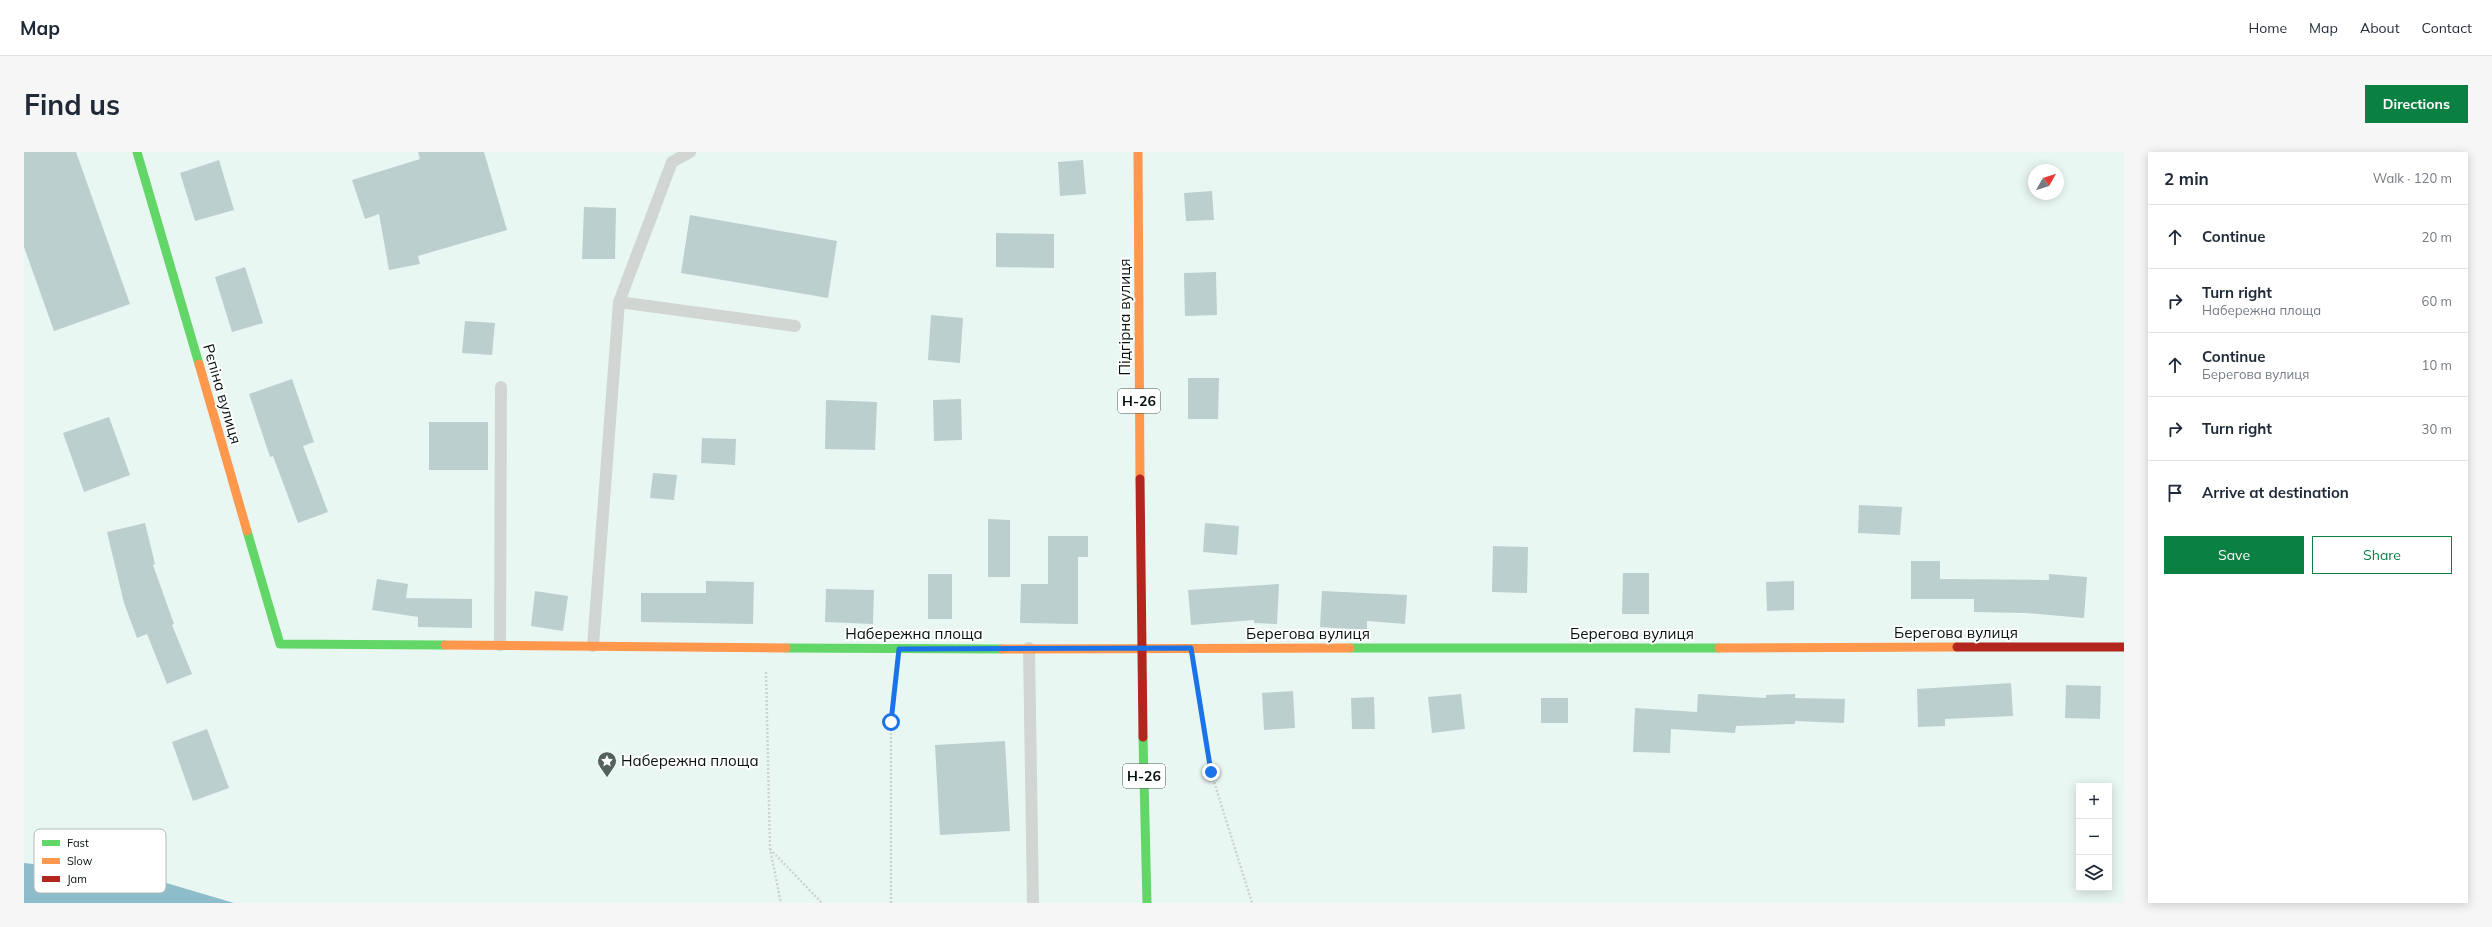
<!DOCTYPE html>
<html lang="en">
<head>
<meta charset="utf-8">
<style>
	:root { --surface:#fff; --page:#f6f6f7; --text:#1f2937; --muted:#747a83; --line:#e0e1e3; --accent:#0b8043 }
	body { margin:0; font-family:Mulish,sans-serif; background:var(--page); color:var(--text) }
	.controls { position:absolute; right:12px; bottom:12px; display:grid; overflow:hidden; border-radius:0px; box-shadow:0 2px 10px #0003 }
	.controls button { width:36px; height:36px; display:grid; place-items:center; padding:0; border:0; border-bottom:1px solid var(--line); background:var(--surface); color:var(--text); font:20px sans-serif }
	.compass { position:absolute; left:2004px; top:12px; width:36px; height:36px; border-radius:50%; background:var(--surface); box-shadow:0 2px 10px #0003; rotate:51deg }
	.stop { position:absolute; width:12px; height:12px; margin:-9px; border:3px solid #1a73e8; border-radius:50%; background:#fff }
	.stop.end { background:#1a73e8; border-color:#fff; box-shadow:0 1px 4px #0008 }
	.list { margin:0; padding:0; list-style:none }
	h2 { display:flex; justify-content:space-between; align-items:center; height:52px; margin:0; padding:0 16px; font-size:17px }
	h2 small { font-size:13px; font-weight:400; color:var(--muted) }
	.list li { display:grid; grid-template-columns:26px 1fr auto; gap:12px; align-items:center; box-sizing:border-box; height:64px; padding:0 16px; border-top:1px solid var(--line) }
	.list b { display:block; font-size:15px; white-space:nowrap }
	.list p { margin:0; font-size:13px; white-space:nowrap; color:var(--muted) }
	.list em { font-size:13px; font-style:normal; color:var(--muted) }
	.actions { display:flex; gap:8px; padding:12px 16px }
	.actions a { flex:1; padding:9px 0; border:1px solid var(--accent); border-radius:0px; text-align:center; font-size:14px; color:var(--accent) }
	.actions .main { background:var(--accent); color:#fff }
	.icon { flex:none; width:22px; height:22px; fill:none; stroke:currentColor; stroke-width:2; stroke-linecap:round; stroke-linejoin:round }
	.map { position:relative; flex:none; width:2100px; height:751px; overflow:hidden; border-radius:0px }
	header { display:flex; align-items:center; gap:24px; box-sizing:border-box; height:56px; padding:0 20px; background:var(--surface); border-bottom:1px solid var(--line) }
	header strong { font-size:19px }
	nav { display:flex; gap:22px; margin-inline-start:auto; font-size:14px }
	.intro { display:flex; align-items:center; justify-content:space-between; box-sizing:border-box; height:96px; padding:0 24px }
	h1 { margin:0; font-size:28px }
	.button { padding:10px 18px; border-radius:0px; background:var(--accent); color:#fff; font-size:14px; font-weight:700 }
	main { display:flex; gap:24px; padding:0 24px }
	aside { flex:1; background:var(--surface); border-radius:0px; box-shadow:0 2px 10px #0003 }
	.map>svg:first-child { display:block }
</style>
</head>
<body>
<header>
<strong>Map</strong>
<nav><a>Home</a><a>Map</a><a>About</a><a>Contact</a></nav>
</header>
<div class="intro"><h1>Find us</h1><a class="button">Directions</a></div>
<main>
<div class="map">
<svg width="2100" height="751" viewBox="0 0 2100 751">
	<rect width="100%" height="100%" fill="#e9f7f3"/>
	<path fill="#8dbcca" d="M0,711l122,14 88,26h-210z"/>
	<path fill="#bbcfce" d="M0,0h52l54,152 -76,27 -30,-84z
		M394,0h66l23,78 -89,26 2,8 -31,6 -10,-56 -14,5 -13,-39 68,-21z
		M195,8l15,50 -39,11 -15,-48z
		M1059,8l3,34 -26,2 -2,-34z
		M1188,39l2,29 -28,1 -2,-28z
		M560,55l32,1 -1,51h-33z
		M666,63l147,26 -9,57 -147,-25z
		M972,81l58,1v34l-58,-1z
		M221,115l18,56 -31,9 -17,-55z
		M1192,120l1,43 -32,1 -1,-43z
		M907,163l32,3 -3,45 -32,-3z
		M441,169l30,2 -3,32 -30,-2z
		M1164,226h31l-1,41h-30z
		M268,227l22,63 -11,4 25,66 -30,11 -25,-67 -3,1 -21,-63z
		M937,247l1,41 -28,1 -1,-41z
		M802,248l51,2 -2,48 -50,-1z
		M85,265l21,58 -46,17 -21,-59z
		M405,270h59v48h-59z
		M678,286l34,1 -1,26 -34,-2z
		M629,321l24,2 -3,25 -24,-2z
		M1835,353l43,2 -2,28 -42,-2z
		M964,367l22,1v57h-22z
		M121,371l10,41 -2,1 21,59 -2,1 20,49 -25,10 -20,-50 -10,4 -13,-35 -17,-71z
		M1181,371l34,3 -2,29 -34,-3z
		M1024,384h40v21h-10v67l-58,-1 1,-39h27z
		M1469,394l35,1 -1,46 -35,-1z
		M1887,409h29v18l109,1v-6l38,3 -3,41 -58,-5 -52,-1v-13h-63z
		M1599,421h26v41h-27z
		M904,422h24v45h-24z
		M353,427l31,5 -2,14 66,1v29l-54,-1v-10l-46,-7z
		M682,429l48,1 -1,42 -112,-2v-29h65z
		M1770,429v29l-27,1 -1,-29z
		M1255,432l-2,40 -23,-1v-3l-63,5 -3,-35z
		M802,437l48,1 -1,34 -48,-2z
		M511,439l33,5 -5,35 -32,-5z
		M1298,439l85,4 -2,29 -38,-3v9l-47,-3z
		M1987,531l2,33 -68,3v7l-27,1 -1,-38z
		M2042,533l35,1 -1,33 -35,-1z
		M1269,539l2,37 -31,2 -2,-37z
		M1437,542l4,35 -33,4 -4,-36z
		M1674,542l68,4v-3l29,-1v4l50,1 -1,24 -49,-2v3l-59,2 -1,7 -64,-4 -1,24 -37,-1 2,-44 62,4z
		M1350,545l1,32h-23l-1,-31z
		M1517,546h27v25h-27z
		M183,577l22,59 -36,13 -21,-59z
		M981,589l5,90 -70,4 -5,-90z"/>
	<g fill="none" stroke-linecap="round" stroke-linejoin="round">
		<path stroke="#ced2d0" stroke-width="2.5" stroke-dasharray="2 2" stroke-linecap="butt" d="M742,520l4,177 11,54
			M1171,520l16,100 41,131
			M746,697l52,54
			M867,751v-181l6,-49"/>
		<path stroke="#d1d6d3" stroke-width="12" d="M595,150l176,24
			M476,493l1,-258
			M569,494l26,-344 53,-140 18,-10
			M1005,496l4,255"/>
		<path stroke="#63d668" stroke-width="9" d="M113,0l62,212
			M223,379l33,113 165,1
			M762,496l216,1
			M1326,496h369
			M1119,585l4,166"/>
		<path stroke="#ff974d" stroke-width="9" d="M1114,0l2,327
			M175,212l48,167
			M421,493l341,3
			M1695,496l238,-1
			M978,497l348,-1"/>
		<path stroke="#b3261e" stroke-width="9" d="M1116,327l3,258
			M1933,495h167"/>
	</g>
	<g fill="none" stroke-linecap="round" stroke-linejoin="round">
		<path stroke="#1a73e8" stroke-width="5" d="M867,570l8,-73 292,-1 20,124"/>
	</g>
	<defs>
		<symbol id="sight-pin" viewBox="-11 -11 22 30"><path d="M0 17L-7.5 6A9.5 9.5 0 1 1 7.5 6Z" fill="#54625e" stroke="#fff"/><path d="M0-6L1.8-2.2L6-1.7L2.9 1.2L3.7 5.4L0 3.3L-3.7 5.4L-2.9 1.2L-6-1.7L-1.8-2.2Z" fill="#fff"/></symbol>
	</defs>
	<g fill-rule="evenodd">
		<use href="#sight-pin" x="572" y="598" width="22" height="30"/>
	</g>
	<g text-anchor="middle" stroke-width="4" stroke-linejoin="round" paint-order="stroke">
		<g fill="#fff" stroke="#4f5956" stroke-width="1">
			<rect x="1094" y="237" width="42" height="24" rx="3"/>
			<rect x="1099" y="612" width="42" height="24" rx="3"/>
		</g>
		<g font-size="14" font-weight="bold" fill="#03120e">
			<text x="1115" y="254">Н-26</text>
			<text x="1120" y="629">Н-26</text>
		</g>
		<g font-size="15" fill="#03120e" stroke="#fff">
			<text transform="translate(1101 165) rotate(-90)" y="5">Підгірна вулиця</text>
			<text transform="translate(198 242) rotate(74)" y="5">Рєпіна вулиця</text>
			<text x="1932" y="486">Берегова вулиця</text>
			<text x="890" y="487">Набережна площа</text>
			<text x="1284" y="487">Берегова вулиця</text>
			<text x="1608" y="487">Берегова вулиця</text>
		</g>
		<g font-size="15" fill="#03120e" stroke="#fff" text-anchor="start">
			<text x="597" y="614">Набережна площа</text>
		</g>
	</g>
	<rect x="10" y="677" width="132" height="64" rx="6" fill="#fff" stroke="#b3b8b7" stroke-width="1"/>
	<rect x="18" y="688" width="18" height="6" fill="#63d668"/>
	<rect x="18" y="706" width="18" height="6" fill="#ff974d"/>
	<rect x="18" y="724" width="18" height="6" fill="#b3261e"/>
	<g font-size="11" fill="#03120e">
		<text x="43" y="695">Fast</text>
		<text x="43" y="713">Slow</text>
		<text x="43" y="731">Jam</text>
	</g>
</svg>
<div class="controls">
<button>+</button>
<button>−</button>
<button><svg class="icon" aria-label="layers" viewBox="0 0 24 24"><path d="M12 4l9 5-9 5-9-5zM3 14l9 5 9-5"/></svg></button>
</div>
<svg class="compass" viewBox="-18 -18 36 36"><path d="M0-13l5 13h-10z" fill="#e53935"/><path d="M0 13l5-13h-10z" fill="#747a83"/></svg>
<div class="stop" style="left:867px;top:570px"></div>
<div class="stop end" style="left:1187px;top:620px"></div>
</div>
<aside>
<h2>2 min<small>Walk · 120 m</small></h2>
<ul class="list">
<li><svg class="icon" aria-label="ahead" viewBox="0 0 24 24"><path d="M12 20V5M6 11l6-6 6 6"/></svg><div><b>Continue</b></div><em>20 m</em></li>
<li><svg class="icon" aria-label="right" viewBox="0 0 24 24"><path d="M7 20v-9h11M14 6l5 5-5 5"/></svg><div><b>Turn right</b><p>Набережна площа</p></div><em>60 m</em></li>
<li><svg class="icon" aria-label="ahead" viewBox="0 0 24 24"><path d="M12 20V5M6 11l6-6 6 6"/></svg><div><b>Continue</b><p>Берегова вулиця</p></div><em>10 m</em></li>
<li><svg class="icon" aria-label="right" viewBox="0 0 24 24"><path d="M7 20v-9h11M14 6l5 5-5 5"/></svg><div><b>Turn right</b></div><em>30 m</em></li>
<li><svg class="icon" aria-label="arrive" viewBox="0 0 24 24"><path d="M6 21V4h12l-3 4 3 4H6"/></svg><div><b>Arrive at destination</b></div></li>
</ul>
<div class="actions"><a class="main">Save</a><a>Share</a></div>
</aside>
</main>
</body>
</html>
